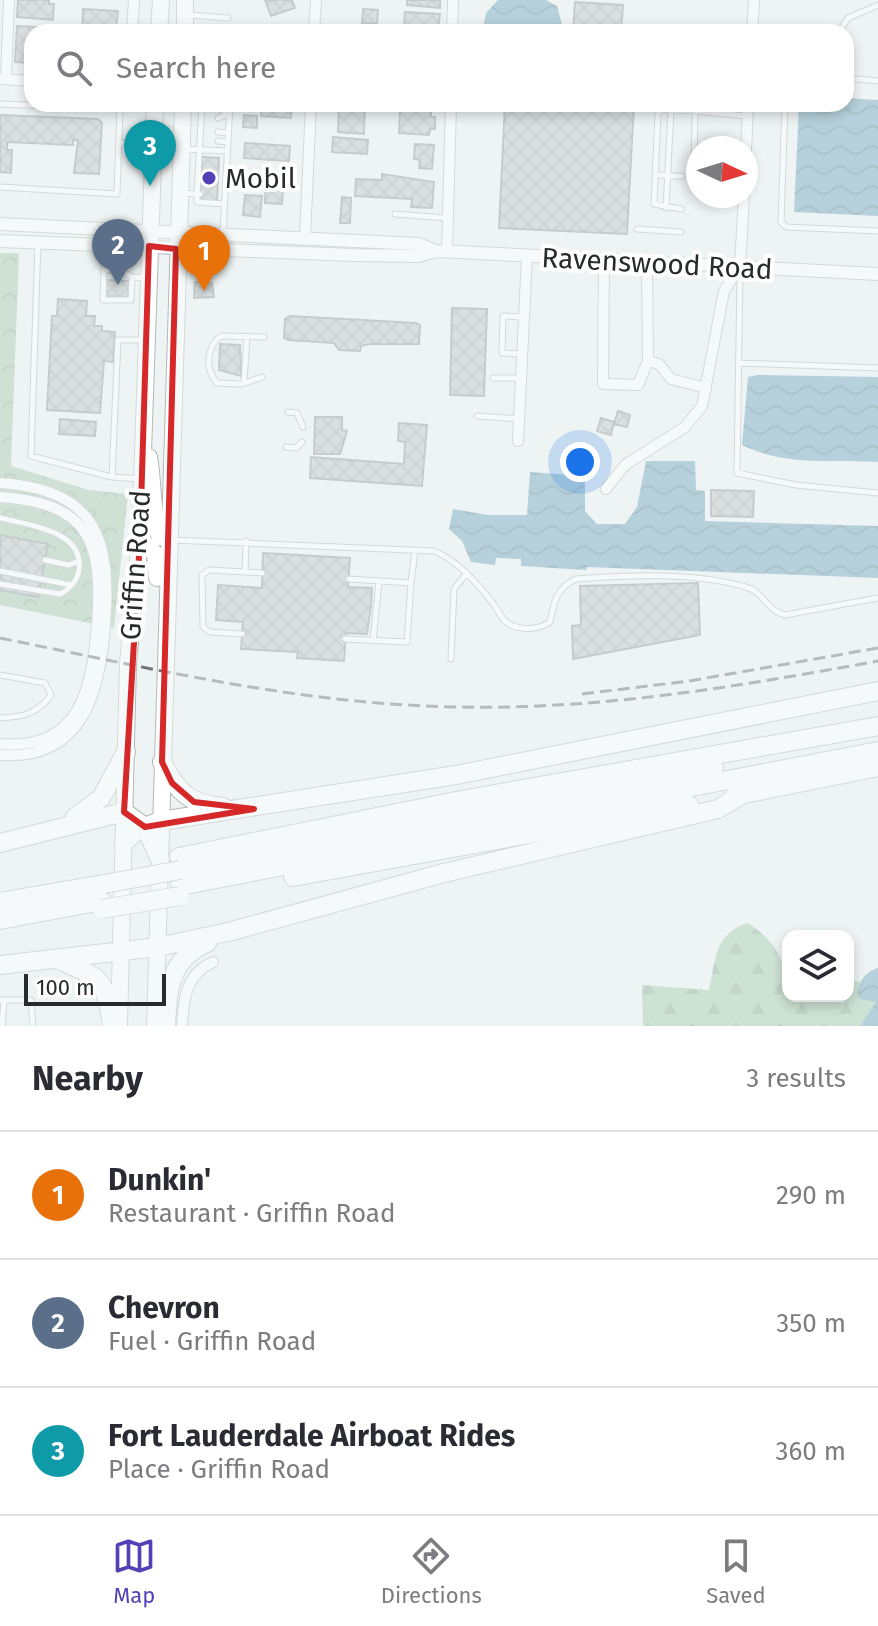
<!DOCTYPE html>
<html lang="en">
<head>
<meta charset="utf-8">
<style>
	:root { --surface:#fff; --page:#f2f2f3; --text:#2b2b33; --muted:#7c7c81; --line:#e1e1e2; --accent:#533fb6 }
	body { margin:0; font-family:"Fira Sans",sans-serif; background:var(--page); color:var(--text) }
	.controls { position:absolute; right:24px; bottom:24px; display:grid; overflow:hidden; border-radius:16px; box-shadow:0 4px 12px #0003 }
	.controls button { width:72px; height:72px; display:grid; place-items:center; padding:0; border:0; border-bottom:2px solid var(--line); background:var(--surface); color:var(--text); font:40px sans-serif }
	.compass { position:absolute; left:686px; top:136px; width:72px; height:72px; border-radius:50%; background:var(--surface); box-shadow:0 4px 12px #0003; rotate:94deg }
	.scale { position:absolute; left:24px; bottom:20px; width:142px; box-sizing:border-box; padding-left:8px; border:4px solid #292b2b; border-top:0; font-size:22px; line-height:28px; white-space:nowrap; color:#292b2b; -webkit-text-stroke:6px #fff; paint-order:stroke }
	.you { position:absolute; left:580px; top:462px; width:28px; height:28px; margin:-20px; border:6px solid #fff; border-radius:50%; background:#1a73e8; box-shadow:0 0 0 12px #1a73e833 }
	.badge { display:grid; place-items:center; width:52px; height:52px; border-radius:50%; background:var(--accent); color:#fff; font-size:26px; font-weight:700 }
	.pin { position:absolute; translate:-50% -66px; filter:drop-shadow(0 2px 4px #0008) }
	.pin::after { content:''; position:absolute; top:42px; width:28px; height:24px; background:inherit; clip-path:polygon(0 0,100% 0,50% 100%) }
	.list { margin:0; padding:0; list-style:none }
	h2 { display:flex; justify-content:space-between; align-items:center; height:104px; margin:0; padding:0 32px; font-size:34px }
	h2 small { font-size:26px; font-weight:400; color:var(--muted) }
	.list li { display:grid; grid-template-columns:52px 1fr auto; gap:24px; align-items:center; box-sizing:border-box; height:128px; padding:0 32px; border-top:2px solid var(--line) }
	.list b { display:block; font-size:30px; white-space:nowrap }
	.list p { margin:0; font-size:26px; white-space:nowrap; color:var(--muted) }
	.list em { font-size:26px; font-style:normal; color:var(--muted) }
	.icon { flex:none; width:44px; height:44px; fill:none; stroke:currentColor; stroke-width:2; stroke-linecap:round; stroke-linejoin:round }
	.map { position:relative; flex:none; width:878px; height:1026px; overflow:hidden }
	.search { position:absolute; background:var(--surface); box-shadow:0 4px 12px #0003; left:24px; right:24px; top:24px; height:88px; display:flex; align-items:center; gap:20px; box-sizing:border-box; padding:0 28px; border-radius:24px; color:var(--muted); font-size:30px }
	.sheet { height:488px; background:var(--surface) }
	nav { display:flex; justify-content:space-around; align-items:center; box-sizing:border-box; height:112px; border-top:2px solid var(--line); background:var(--surface); font-size:22px; color:var(--muted) }
	nav a { display:grid; justify-items:center; gap:4px }
	nav .on { color:var(--accent) }
	.map>svg:first-child { display:block }
</style>
</head>
<body>
<div class="map">
<svg width="878" height="1026" viewBox="0 0 878 1026">
	<defs>
		<pattern id="forest-firs" width="22" height="20" patternUnits="userSpaceOnUse" patternTransform="scale(2)"><rect width="22" height="20" fill="#a3cdaa"/><path d="M5 1l3.5 6h-7zM16 11l3.5 6h-7z" fill="#8cb092"/></pattern>
		<pattern id="park-crowns" width="20" height="18" patternUnits="userSpaceOnUse" patternTransform="scale(2)"><rect width="20" height="18" fill="#a8cbad"/><path d="M2 6a3 3 0 1 1 6 0M12 15a3 3 0 1 1 6 0" fill="none" stroke="#91ae95"/></pattern>
		<pattern id="water-waves" width="16" height="10" patternUnits="userSpaceOnUse" patternTransform="scale(2)"><rect width="16" height="10" fill="#71a6bd"/><path d="M0 5q4-4 8 0t8 0" fill="none" stroke="#5d879a"/></pattern>
		<pattern id="building-cross-hatch" width="8" height="8" patternUnits="userSpaceOnUse" patternTransform="scale(2)"><rect width="8" height="8" fill="#c2c7c8"/><path d="M0 0l8 8M0 8l8-8" fill="none" stroke="#a7abac"/></pattern>
	</defs>
	<rect width="100%" height="100%" fill="#eef4f4"/>
	<path fill="url(#forest-firs)" d="M747,923c28,16 41,41 41,73h60v-16l12,2 -3,11 20,8 -17,25h-217l-1,-41 67,5c7,-32 5,-55 38,-67z"/>
	<path fill="url(#park-crowns)" d="M0,253h19l-8,213 78,24 39,4 -14,134 -114,-23z"/>
	<path fill="url(#water-waves)" d="M498,0h48l11,6 7,26h-82l4,-19z
		M846,98l32,2v116l-84,-4 5,-108h47z
		M757,375l121,2v85c-48,-3 -91,5 -136,-17l6,-68z
		M646,461h49l1,29 9,1v30l173,5v52l-291,-11 -1,3 -65,-4v-7l-25,-1 -1,7 -24,-3 -9,-21 -13,-12 4,-20 35,6h39l3,-43 55,4v35l12,13h28l12,-17z
		M878,968v58h-18l16,-24 -16,-3 -3,-6c3,-13 8,-21 21,-25z"/>
	<path fill="url(#building-cross-hatch)" stroke="#969c9d" stroke-width="2" d="M18,0h31v4h5l-1,16 -36,-3z
		M265,0h27l3,8 -24,8z
		M407,0h33v8l-33,-3z
		M575,2l48,3 -2,27h-48z
		M83,9l35,2 -2,20 -34,1z
		M363,9l15,1 -1,14 -15,-1z
		M405,12l35,2 -2,15 -34,-2z
		M17,26l55,3v3h-40v31l-17,-1z
		M262,104h30l-1,14 -30,-2z
		M505,104h129l-7,130 -128,-6z
		M339,105l26,1 -1,28 -26,-2z
		M400,109l31,2v6h4v12h-5l-1,6 -30,-2z
		M0,115l98,4 4,4 -3,51 -25,-1 4,-33h-5v5l-66,-3v8h5l-1,23 -11,-1z
		M244,115l13,1v12l-14,-1z
		M333,137l35,3 -1,14 -35,-2z
		M245,143l45,3 -1,15 -45,-3z
		M415,144l19,1 -2,24 -13,-1 1,-8 -6,-1z
		M202,157l17,1 -2,44 -17,-1z
		M266,171l18,1 -2,32 -17,-1z
		M382,174l52,8 -2,26 -21,-1 1,-8 -57,-3 1,-17 26,1z
		M245,195l17,1 -2,21 -17,-2z
		M342,197l9,1 -1,25h-10z
		M106,280l23,1 -1,16 -22,-1z
		M195,282l17,1 2,14 -20,1z
		M58,299l29,2 -1,15h9l-1,10h8v5l13,1 -2,30 -9,-1 -4,52 -53,-3 5,-94h5z
		M452,308l35,1 -3,87 -34,-1z
		M290,316l126,7 4,2 -1,19h-50l-8,2 -1,5 -21,-1 -5,-7 -46,-3 -4,-2 1,-19z
		M220,344l20,1 1,31 -22,-6z
		M618,411l12,4 -3,12 -13,-3z
		M315,417h27v13l5,1 -7,23h-26z
		M601,418l13,4 -3,13 -14,-4z
		M60,419l36,3 -1,14 -36,-2z
		M399,423l28,2 -5,61 -112,-8 1,-21 93,7 1,-22 -7,-1z
		M711,490l43,1 -1,26 -42,-1z
		M0,535l48,9 -10,53 -38,-7z
		M263,553l87,5 -2,29 24,1 -1,18 -4,28 -21,-1 -2,28 -47,-3 1,-6 -57,-3 2,-27 -27,-2 2,-35 44,3z
		M698,583l2,52 -127,24 -1,-33 9,-1 -1,-39z"/>
	<g fill="none" stroke-linecap="round" stroke-linejoin="round">
		<defs>
			<path id="service" d="M190,15l38,3
				M839,32l9,-14 30,-13
				M846,78l32,3
				M0,104l120,5 -3,85 -117,-7
				M785,104l-4,118 5,5 92,4
				M218,108l10,5
				M218,118l10,-4
				M218,132l10,1
				M218,141l10,1
				M119,143h31
				M185,149l42,2
				M655,175l27,1
				M694,177l1,-66 52,5
				M182,193l15,1v8l27,2
				M200,194h-3l5,-90
				M666,208l5,-99
				M681,209l-27,-5 4,-91 5,-4 32,2
				M395,214l52,4
				M637,229l44,3
				M223,233l7,-129
				M38,242l-7,214 81,21 28,2
				M105,245l-2,55h28l1,-23 15,1
				M104,270h16l12,7
				M740,271l-3,202 59,12 82,8
				M522,354l-20,-1 1,-37 20,1
				M738,363l140,5
				M262,377l-20,7 -25,-1c-12,-14 -11,-36 4,-47l43,1
				M493,378h27
				M244,382l3,-45
				M288,412l9,1 6,14
				M477,416l42,3
				M286,447l10,1 6,-6
				M112,477l6,-137h27
				M0,518c27,7 84,12 79,51 -1,11 -9,20 -19,25l-60,-10
				M172,540l262,11c23,9 43,32 58,51 5,6 9,16 15,21 13,8 31,7 43,-1 4,-20 6,-34 26,-43 55,-4 116,-7 170,8 17,4 20,23 39,28l93,-17
				M45,560l24,5 10,-4
				M0,571l71,14
				M245,572l17,1
				M411,583l4,-33
				M242,634l-32,-2 -7,-5 -1,-52 7,-5 36,2 1,-31
				M345,639l62,3 4,-59 -62,-4
				M373,641l6,-60
				M451,659l3,-70 12,-15
				M0,675l45,8 6,12c-13,19 -29,22 -51,23
				M0,1000h31l2,26
				M2,1026l2,-26"/>
			<path id="minor" d="M132,32l2,-32
				M314,32l2,-32
				M452,32l1,-32
				M752,32l2,-32
				M2,79l30,2
				M6,79l3,-79
				M746,151l2,-47
				M305,237l6,-133
				M447,251l4,-147
				M604,259l-1,125 35,1 10,-24 11,3 12,15 35,9
				M647,262l1,99
				M518,441l9,-185
				M0,483c97,7 112,56 105,143 -5,66 -22,135 -105,129
				M606,489l19,-24 60,-38 17,-21 22,-115 16,-25 4,-70
				M0,497c90,6 103,45 97,127 -5,63 -16,127 -97,120
				M182,1026c2,-28 3,-51 31,-64"/>
			<path id="tertiary" d="M0,224l419,20 17,7 43,2 399,21
				M0,241l352,14 67,1 17,-5"/>
			<path id="primary" d="M159,32l2,-32
				M185,32v-32
				M149,457c4,19 4,70 11,80l7,2
				M140,539l15,14 2,25
				M119,1026l9,-363 12,-124 15,-435
				M155,1026l28,-922"/>
			<path id="motorway" d="M162,762c15,30 27,42 61,45
				M734,796l144,-29
				M75,817l26,-19 25,-46
				M124,842l15,-13 22,-8 295,-46 422,-84
				M0,843l124,-31 21,15 15,32
				M179,857l277,-56 422,-75
				M185,869l529,-101
				M293,877l396,-72
				M180,886l698,-135
				M0,902l104,-18
				M0,920l102,-19
				M59,960c42,19 46,16 53,66
				M0,965l158,-18 74,-16 212,-58 274,-64 25,-15
				M166,1026c2,-37 3,-67 41,-83"/>
		</defs>
		<use href="#service" stroke="#b3b8b7" stroke-width="7"/>
		<use href="#minor" stroke="#b3b8b7" stroke-width="12"/>
		<use href="#tertiary" stroke="#b3b8b7" stroke-width="14"/>
		<use href="#primary" stroke="#b3b8b7" stroke-width="18"/>
		<use href="#motorway" stroke="#b3b8b7" stroke-width="20"/>
		<use href="#service" stroke="#fff" stroke-width="5"/>
		<use href="#minor" stroke="#fff" stroke-width="10"/>
		<use href="#tertiary" stroke="#fff" stroke-width="12"/>
		<use href="#primary" stroke="#fff" stroke-width="16"/>
		<use href="#motorway" stroke="#fff" stroke-width="18"/>
		<path stroke="#727575" stroke-width="3" stroke-dasharray="12 6" stroke-linecap="butt" d="M0,638c134,27 270,59 407,67 163,10 312,-15 471,-44
			M582,694l107,-13 189,-33"/>
		<defs>
			<path id="motorway-bridge" d="M104,884l76,-14
				M102,909l78,-13"/>
		</defs>
		<use href="#motorway-bridge" stroke="#b3b8b7" stroke-width="20" stroke-linecap="butt"/>
		<use href="#motorway-bridge" stroke="#fff" stroke-width="18"/>
	</g>
	<path d="M0 0H878V1026H0ZM149,246l27,3 -14,513 10,21 22,19 60,7 -109,18 -21,-15 16,-273z" fill="#eef4f4" fill-opacity=".55" fill-rule="evenodd"/>
	<path fill="none" stroke="#d62828" stroke-width="6" stroke-linejoin="round" d="M149,246l27,3 -14,513 10,21 22,19 60,7 -109,18 -21,-15 16,-273z"/>
	<circle fill="#533fb6" stroke="#fff" stroke-width="3" cx="209" cy="178" r="8"/>
	<g text-anchor="middle" stroke-width="8" stroke-linejoin="round" paint-order="stroke">
		<g font-size="28" fill="#292b2b" stroke="#fff" text-anchor="start">
			<text x="225" y="188">Mobil</text>
		</g>
		<g font-size="28" fill="#292b2b" stroke="#fff">
			<text transform="translate(657 263) rotate(3)" y="10">Ravenswood Road</text>
			<text transform="translate(135 565) rotate(-86)" y="10">Griffin Road</text>
		</g>
	</g>
</svg>
<div class="controls">
<button><svg class="icon" aria-label="layers" viewBox="0 0 24 24"><path d="M12 4l9 5-9 5-9-5zM3 14l9 5 9-5"/></svg></button>
</div>
<svg class="compass" viewBox="-18 -18 36 36"><path d="M0-13l5 13h-10z" fill="#e53935"/><path d="M0 13l5-13h-10z" fill="#7c7c81"/></svg>
<div class="scale">100 m</div>
<div class="you"></div>
<div class="pin badge" style="left:204px;top:291px;background:#e8710a">1</div>
<div class="pin badge" style="left:118px;top:285px;background:#5c6f8a">2</div>
<div class="pin badge" style="left:150px;top:186px;background:#0f9aa8">3</div>
<div class="search"><svg class="icon" aria-label="search" viewBox="0 0 24 24"><circle cx="10" cy="10" r="6"/><path d="M15 15l6 6"/></svg>Search here</div>
</div>
<section class="sheet">
<h2>Nearby<small>3 results</small></h2>
<ul class="list">
<li><span class="badge" style="background:#e8710a">1</span><div><b>Dunkin'</b><p>Restaurant · Griffin Road</p></div><em>290 m</em></li>
<li><span class="badge" style="background:#5c6f8a">2</span><div><b>Chevron</b><p>Fuel · Griffin Road</p></div><em>350 m</em></li>
<li><span class="badge" style="background:#0f9aa8">3</span><div><b>Fort Lauderdale Airboat Rides</b><p>Place · Griffin Road</p></div><em>360 m</em></li>
</ul>
</section>
<nav>
<a class="on"><svg class="icon" aria-label="map" viewBox="0 0 24 24"><path d="M3 6l6-2 6 2 6-2v14l-6 2-6-2-6 2zM9 4v14M15 6v14"/></svg>Map</a>
<a><svg class="icon" aria-label="directions" viewBox="0 0 24 24"><path d="M12 3l9 9-9 9-9-9zM9 14v-3h6M13 9l2 2-2 2"/></svg>Directions</a>
<a><svg class="icon" aria-label="saved" viewBox="0 0 24 24"><path d="M7 4h10v16l-5-4-5 4z"/></svg>Saved</a>
</nav>
</body>
</html>
